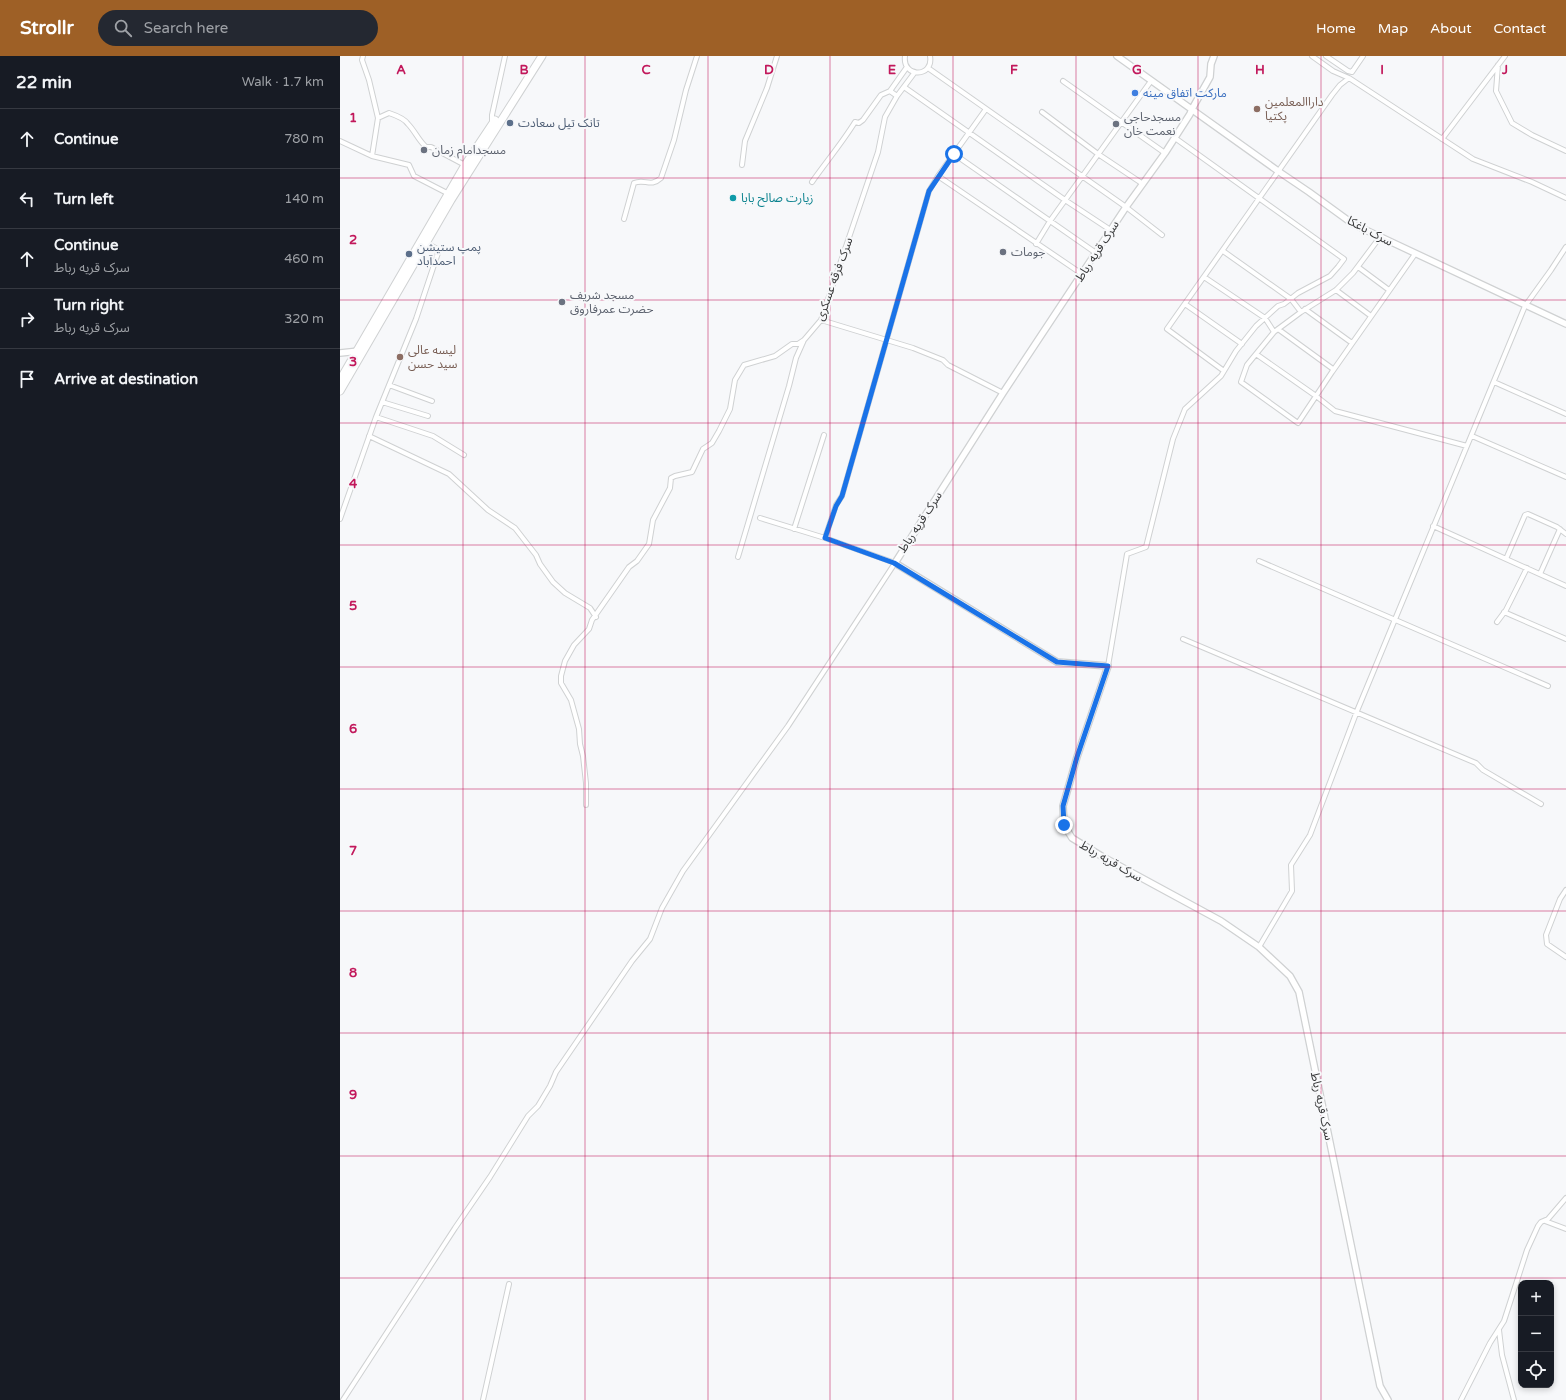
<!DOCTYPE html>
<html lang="en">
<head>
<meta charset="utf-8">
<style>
	:root { --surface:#171b24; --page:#242831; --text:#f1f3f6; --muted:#9ea1a6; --line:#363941; --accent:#9e6026 }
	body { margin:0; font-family:"Varela Round","Noto Sans Arabic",sans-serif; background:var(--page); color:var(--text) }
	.controls { position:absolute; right:12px; bottom:12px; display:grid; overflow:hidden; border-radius:8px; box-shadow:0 2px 6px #0003 }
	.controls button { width:36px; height:36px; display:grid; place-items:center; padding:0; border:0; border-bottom:1px solid var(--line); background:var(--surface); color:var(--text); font:20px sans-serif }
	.stop { position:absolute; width:12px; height:12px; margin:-9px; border:3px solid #1a73e8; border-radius:50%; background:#fff }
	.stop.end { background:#1a73e8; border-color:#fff; box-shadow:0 1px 4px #0008 }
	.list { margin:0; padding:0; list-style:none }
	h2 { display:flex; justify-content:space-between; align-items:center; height:52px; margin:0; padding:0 16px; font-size:17px }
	h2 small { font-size:13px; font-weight:400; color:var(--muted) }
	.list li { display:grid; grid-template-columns:26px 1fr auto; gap:12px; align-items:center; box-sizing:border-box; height:60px; padding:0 16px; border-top:1px solid var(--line) }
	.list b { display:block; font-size:15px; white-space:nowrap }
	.list p { margin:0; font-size:13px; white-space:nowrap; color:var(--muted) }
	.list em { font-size:13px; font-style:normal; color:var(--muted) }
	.icon { flex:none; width:22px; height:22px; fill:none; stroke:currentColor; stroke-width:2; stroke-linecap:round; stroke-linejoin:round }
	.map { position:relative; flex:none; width:1226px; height:1344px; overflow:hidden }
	header { display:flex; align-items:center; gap:24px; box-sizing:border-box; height:56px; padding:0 20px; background:var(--accent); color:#fff }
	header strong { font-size:19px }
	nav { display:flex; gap:22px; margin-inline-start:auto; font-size:14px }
	.search { width:280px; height:36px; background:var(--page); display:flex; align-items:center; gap:10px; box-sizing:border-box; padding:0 14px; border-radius:22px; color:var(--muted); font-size:15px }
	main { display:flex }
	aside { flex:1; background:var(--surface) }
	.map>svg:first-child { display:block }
</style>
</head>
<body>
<header>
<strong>Strollr</strong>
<div class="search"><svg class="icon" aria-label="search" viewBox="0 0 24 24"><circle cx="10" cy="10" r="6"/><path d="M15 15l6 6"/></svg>Search here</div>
<nav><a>Home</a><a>Map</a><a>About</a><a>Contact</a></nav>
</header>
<main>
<aside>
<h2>22 min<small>Walk · 1.7 km</small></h2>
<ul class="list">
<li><svg class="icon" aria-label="ahead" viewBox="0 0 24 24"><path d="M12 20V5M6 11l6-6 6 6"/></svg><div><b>Continue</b></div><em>780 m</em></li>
<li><svg class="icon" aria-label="left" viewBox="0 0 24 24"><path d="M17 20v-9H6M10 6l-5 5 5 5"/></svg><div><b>Turn left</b></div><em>140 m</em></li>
<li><svg class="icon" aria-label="ahead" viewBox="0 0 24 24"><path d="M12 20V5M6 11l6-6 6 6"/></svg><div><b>Continue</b><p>سرک قریه رباط</p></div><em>460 m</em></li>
<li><svg class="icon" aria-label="right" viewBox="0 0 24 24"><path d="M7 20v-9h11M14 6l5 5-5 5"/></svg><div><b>Turn right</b><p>سرک قریه رباط</p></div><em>320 m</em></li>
<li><svg class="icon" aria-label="arrive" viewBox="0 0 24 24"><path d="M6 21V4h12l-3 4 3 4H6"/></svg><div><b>Arrive at destination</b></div></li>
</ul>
</aside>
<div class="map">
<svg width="1226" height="1344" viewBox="0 0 1226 1344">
	<rect width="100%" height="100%" fill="#f7f8fa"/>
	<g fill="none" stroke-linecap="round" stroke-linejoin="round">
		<defs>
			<path id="street" d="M23,0l-1,4 7,20 9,38 -6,38
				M565,0c-3,22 29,22 25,0
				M972,0l21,15 16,7
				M986,0l22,15 4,1 11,-16
				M1158,9l-2,26 16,32 20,12 34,16
				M588,12l198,139 36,28
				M723,25l102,72
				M564,31l161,113 47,31
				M557,40l-7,-5 17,-24
				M702,56l56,42 45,30
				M38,62l11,-5c6,2 15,5 19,11 7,7 10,16 18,23h5l34,18
				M152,67v-8l13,-59
				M1102,83l63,-83
				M0,85l32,15 37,9 5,11 35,18
				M614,98l142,99
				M402,109l3,-24 22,-53 10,-32
				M598,120l144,98
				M472,126c14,-20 30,-39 43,-60l4,1 4,-3 18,-25 9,-4
				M284,163l10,-36c11,-5 16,5 27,-5l13,-38 12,-50 11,-34
				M1040,181l-27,36 -17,17 -35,22 -27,20 -27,33 -6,17 57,41 34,-51 83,-118
				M696,188l14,-23 101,-140
				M883,195l68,48 10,13
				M1018,211l31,23
				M864,221l61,41 9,14
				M996,234l35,26
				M845,248l57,40
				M965,253l47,34
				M481,264l92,28 30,12 5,5 55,28
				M938,273l55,40
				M916,298l60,42 19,15 132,35
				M884,315l-57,-42 165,-234 8,-10 9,-7 124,81 59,23 34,16
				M1154,326l72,32
				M49,329l43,16
				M42,346l46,14
				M36,361l57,19 31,19
				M29,380l80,38 39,36 27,18 21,27 4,9 13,18 12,11 25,15 6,9
				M1132,380l94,41
				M0,463l36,-102 40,-98 23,-69 -12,-7
				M1093,470l133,60
				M454,473l30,-94
				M485,482l11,-33 6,-9 87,-305 9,-15 48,-67
				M398,501l51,-171 7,-28 8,-18 17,-20 57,-168 7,-35 12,-21 18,-24
				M1166,503l19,-44 3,-1 29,13 9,7
				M919,505l289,125
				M1200,518l20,-45
				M1164,556l62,27
				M1157,566l9,-12 21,-42
				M843,583l293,124 7,7 58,34
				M768,610l19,-112 19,-7 27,-108 12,-30 36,-33 15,-25 20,-25 22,-20 6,-2 14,-11 32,-17 8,-9 6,-8 -169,-121
				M246,749v-22l-3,-27 -3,-12 -1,-15 -8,-29 -10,-17v-7l4,-15 9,-16 15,-16 3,-9 37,-53 8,-6 12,-17 4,-24 17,-32 1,-10 4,-2 17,-4 11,-23 9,-6 7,-12 11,-22 5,-29 9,-15 31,-9 17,-12h6l6,-4
				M1226,834l-6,9 -14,36 1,9 19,13
				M919,891l33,-56 -1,-26 19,-30 47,-124 168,-405 26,-36 15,-23
				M1205,1165l21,8
				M1159,1274l3,25 12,45
				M3,1344l112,-172 35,-51 38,-61 10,-10 12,-20 6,-14 76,-111 18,-22 12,-31 21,-37 105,-145 107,-163 -70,-25 -65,-20
				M143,1344l26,-116
				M1121,1344l29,-57 14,-22 23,-71 11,-24 3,-4 7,-3 18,-21"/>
			<path id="secondary" d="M777,0l161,115 31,21 44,32 213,100
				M874,0l-3,8 -1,13 -18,32 -2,5 -25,39 -39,54 -123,186 -108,170 162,99 51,4 -31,91 -14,49 1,19 8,13 31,19 118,64 38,26 31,29 9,16 81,394 8,14
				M0,297l19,-2"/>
			<path id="highway" d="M0,324l125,-215 30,-45
				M0,335l111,-191 91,-144"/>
		</defs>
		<use href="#street" stroke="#cfd1d2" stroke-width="6"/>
		<use href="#secondary" stroke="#cfd1d2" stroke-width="8"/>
		<use href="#highway" stroke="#cfd1d2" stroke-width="9"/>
		<use href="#street" stroke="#fff" stroke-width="4"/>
		<use href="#secondary" stroke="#fff" stroke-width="5.5"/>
		<use href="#highway" stroke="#fff" stroke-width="7"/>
	</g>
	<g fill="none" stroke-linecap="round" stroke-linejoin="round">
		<path stroke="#1a73e8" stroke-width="5" d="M614,98l-25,37 -87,305 -6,10 -11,32 69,25 163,99 51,4 -31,91 -14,49 1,19"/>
	</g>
	<path fill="none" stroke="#c2185b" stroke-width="1" stroke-opacity="0.55" d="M123,0v1344M245,0v1344M368,0v1344M490,0v1344M613,0v1344M736,0v1344M858,0v1344M981,0v1344M1103,0v1344M0,122h1226M0,244h1226M0,367h1226M0,489h1226M0,611h1226M0,733h1226M0,855h1226M0,977h1226M0,1100h1226M0,1222h1226"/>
	<circle fill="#3f7fe0" stroke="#f7f8fa" stroke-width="1.5" cx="795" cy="37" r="4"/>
	<g fill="#8d6e63" stroke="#f7f8fa" stroke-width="1.5">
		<circle cx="917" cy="53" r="4"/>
		<circle cx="60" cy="301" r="4"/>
	</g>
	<g fill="#5c6f8a" stroke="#f7f8fa" stroke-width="1.5">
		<circle cx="170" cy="67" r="4"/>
		<circle cx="69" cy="198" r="4"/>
	</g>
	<g fill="#6b7280" stroke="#f7f8fa" stroke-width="1.5">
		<circle cx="776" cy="68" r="4"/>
		<circle cx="84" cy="94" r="4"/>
		<circle cx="663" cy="196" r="4"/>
		<circle cx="222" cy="246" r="4"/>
	</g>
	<circle fill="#0f9aa8" stroke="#f7f8fa" stroke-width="1.5" cx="393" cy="142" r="4"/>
	<g text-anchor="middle" stroke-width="4" stroke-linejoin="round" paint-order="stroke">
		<g font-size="12" fill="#366cbe" stroke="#f7f8fa" text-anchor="start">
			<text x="803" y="41">مارکت اتفاق مینه</text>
		</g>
		<g font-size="12" fill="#785e54" stroke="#f7f8fa" text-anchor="start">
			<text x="925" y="50">داراالمعلمین<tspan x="925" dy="14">پکتیا</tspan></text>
			<text x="68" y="298">لیسه عالی<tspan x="68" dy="14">سید حسن</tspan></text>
		</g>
		<g font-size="12" fill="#5b616d" stroke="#f7f8fa" text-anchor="start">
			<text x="784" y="65">مسجدحاجی<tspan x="784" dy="14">نعمت خان</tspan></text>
			<text x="92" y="98">مسجدامام زمان</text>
			<text x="671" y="200">جومات</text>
			<text x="230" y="243">مسجد شریف<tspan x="230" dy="14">حضرت عمرفاروق</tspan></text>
		</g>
		<g font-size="12" fill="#4e5e75" stroke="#f7f8fa" text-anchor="start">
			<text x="178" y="71">تانک تیل سعادت</text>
			<text x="77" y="195">پمپ ستیشن<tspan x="77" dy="14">احمدآباد</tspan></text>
		</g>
		<g font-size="12" fill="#0d838f" stroke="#f7f8fa" text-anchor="start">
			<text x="401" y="146">زیارت صالح بابا</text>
		</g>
		<g font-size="12" fill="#373839" stroke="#f7f8fa">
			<text transform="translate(1030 175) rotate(28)" y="4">سرک باغکا</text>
			<text transform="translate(757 195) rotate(-57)" y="4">سرک قریه رباط</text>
			<text transform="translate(494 223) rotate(-70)" y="4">سرک فرقه عسکری</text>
			<text transform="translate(580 466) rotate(-57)" y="4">سرک قریه رباط</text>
			<text transform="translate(771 805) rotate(30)" y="4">سرک قریه رباط</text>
			<text transform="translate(982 1050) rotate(78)" y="4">سرک قریه رباط</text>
		</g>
	</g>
	<g font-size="13" text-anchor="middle" font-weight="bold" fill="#c2185b" stroke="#f7f8fa" stroke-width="4" stroke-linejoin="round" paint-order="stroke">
		<text x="61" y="18">A</text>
		<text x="184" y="18">B</text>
		<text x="306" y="18">C</text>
		<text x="429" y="18">D</text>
		<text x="552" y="18">E</text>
		<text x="674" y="18">F</text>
		<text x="797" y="18">G</text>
		<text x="920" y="18">H</text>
		<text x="1042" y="18">I</text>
		<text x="1165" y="18">J</text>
		<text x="13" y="66">1</text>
		<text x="13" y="188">2</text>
		<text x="13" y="310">3</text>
		<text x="13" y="432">4</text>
		<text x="13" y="554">5</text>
		<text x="13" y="677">6</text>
		<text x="13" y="799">7</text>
		<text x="13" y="921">8</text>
		<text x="13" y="1043">9</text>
	</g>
</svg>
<div class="controls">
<button>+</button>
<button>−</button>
<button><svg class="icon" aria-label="locate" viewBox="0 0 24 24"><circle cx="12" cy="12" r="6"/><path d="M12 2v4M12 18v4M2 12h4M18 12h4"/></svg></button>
</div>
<div class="stop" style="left:614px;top:98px"></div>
<div class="stop end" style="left:724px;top:769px"></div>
</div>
</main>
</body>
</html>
